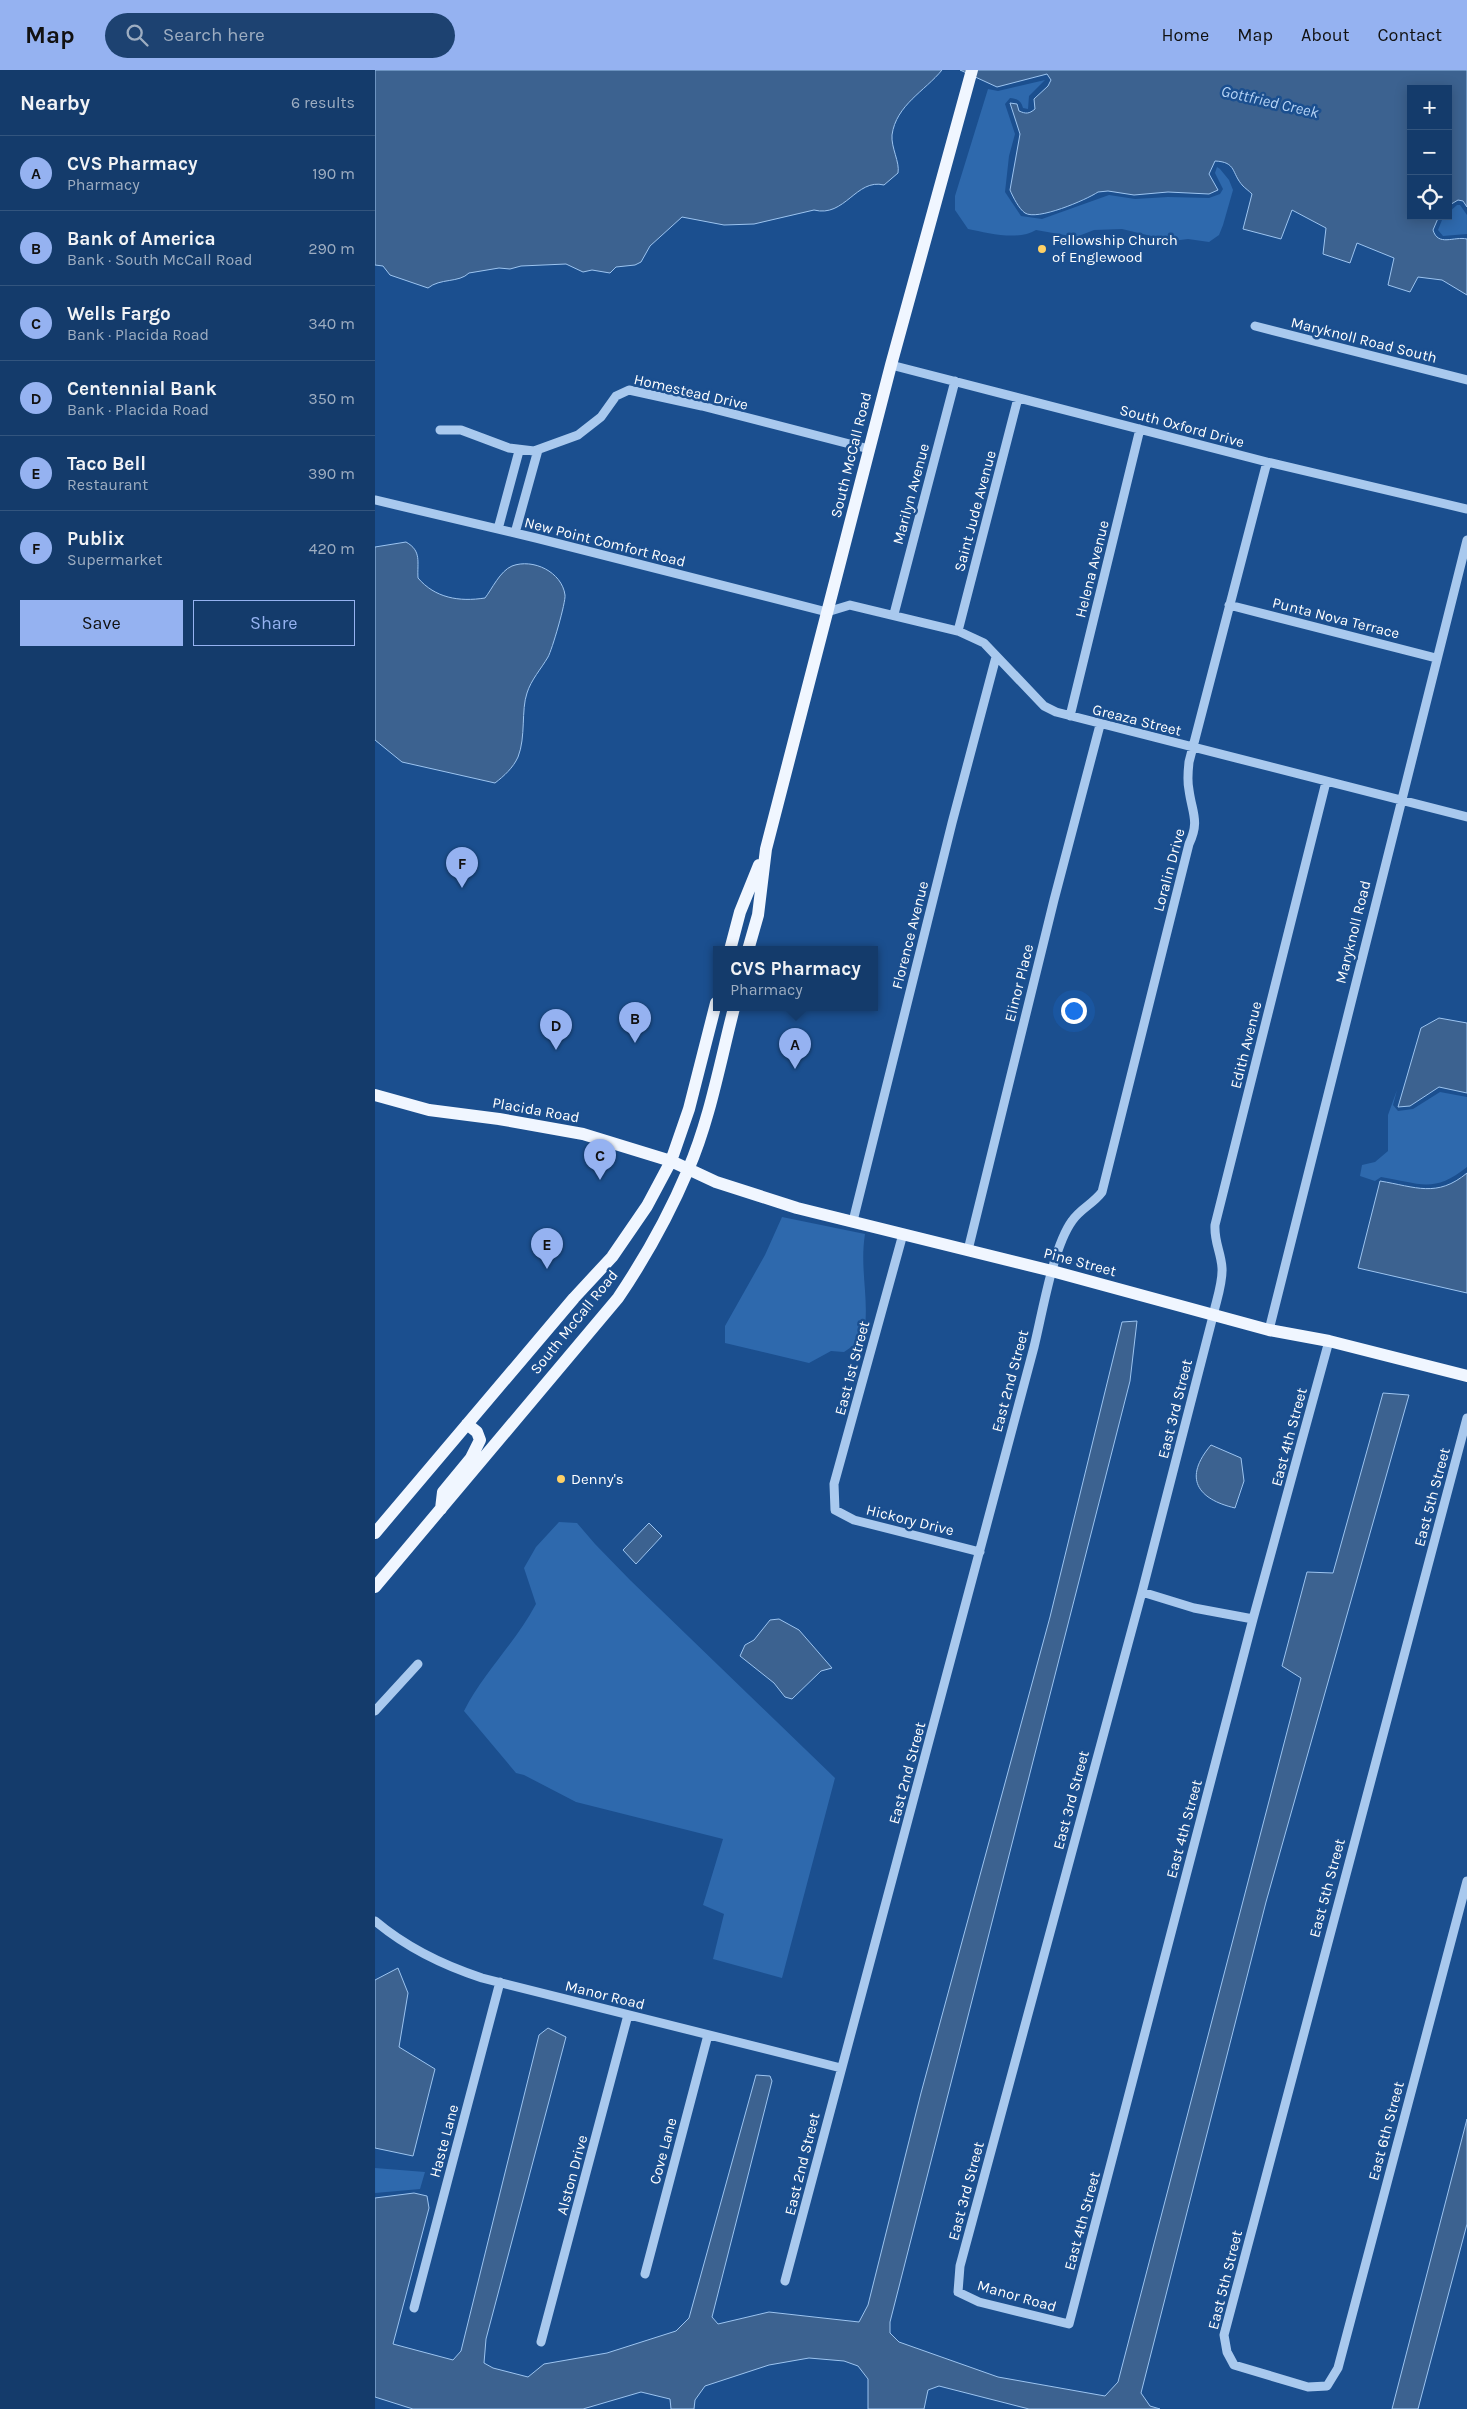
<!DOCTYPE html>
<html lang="en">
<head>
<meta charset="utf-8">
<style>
	:root { --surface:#143b6b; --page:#1d4271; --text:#f1f3f6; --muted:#9dadc1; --line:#33557e; --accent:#95b2f1 }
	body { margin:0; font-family:Karla,sans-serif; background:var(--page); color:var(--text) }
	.controls { position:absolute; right:15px; top:15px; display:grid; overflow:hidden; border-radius:0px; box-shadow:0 2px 12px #0003 }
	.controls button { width:45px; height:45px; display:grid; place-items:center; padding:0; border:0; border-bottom:1px solid var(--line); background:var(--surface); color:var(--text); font:25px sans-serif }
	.you { position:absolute; left:698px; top:940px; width:18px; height:18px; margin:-12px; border:4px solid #fff; border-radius:50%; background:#1a73e8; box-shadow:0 0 0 8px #1a73e833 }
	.badge { display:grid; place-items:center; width:32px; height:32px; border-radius:50%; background:var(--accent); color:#111; font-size:16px; font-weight:700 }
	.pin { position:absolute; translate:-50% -41px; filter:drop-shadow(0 1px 2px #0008) }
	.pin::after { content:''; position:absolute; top:26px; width:18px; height:15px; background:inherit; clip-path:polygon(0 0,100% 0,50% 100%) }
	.popup { position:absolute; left:338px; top:876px; width:165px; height:65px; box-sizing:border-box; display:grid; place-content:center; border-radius:0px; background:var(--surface); filter:drop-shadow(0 1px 4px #0005); font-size:16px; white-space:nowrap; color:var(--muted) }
	.popup b { font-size:19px; color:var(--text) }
	.popup::after { content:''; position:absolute; left:50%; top:100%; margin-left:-10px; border:10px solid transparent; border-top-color:var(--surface) }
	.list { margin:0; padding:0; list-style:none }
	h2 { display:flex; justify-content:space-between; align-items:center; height:65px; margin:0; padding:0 20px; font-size:21px }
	h2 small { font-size:16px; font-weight:400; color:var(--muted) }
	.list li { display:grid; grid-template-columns:32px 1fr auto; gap:15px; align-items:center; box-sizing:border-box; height:75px; padding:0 20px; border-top:1px solid var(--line) }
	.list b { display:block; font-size:19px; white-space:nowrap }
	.list p { margin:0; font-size:16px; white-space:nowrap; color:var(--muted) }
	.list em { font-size:16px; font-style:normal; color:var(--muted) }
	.actions { display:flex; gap:10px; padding:15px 20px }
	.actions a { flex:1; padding:11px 0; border:1px solid var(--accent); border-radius:0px; text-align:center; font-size:18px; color:var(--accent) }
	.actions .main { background:var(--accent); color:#111 }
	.icon { flex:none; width:28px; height:28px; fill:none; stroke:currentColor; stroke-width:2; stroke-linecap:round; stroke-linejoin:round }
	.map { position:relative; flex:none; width:1092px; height:2339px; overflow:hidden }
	header { display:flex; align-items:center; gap:30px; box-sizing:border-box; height:70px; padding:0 25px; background:var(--accent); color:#111 }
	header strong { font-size:24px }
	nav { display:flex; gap:28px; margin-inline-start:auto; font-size:18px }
	.search { width:350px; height:45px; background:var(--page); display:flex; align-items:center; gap:12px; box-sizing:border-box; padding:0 18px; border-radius:28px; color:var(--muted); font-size:19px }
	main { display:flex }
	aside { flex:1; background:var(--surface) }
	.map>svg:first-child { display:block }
</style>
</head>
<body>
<header>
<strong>Map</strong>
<div class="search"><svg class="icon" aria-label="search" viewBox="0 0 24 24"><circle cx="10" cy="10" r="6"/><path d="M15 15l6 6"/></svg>Search here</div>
<nav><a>Home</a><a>Map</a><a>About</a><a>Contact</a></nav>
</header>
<main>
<aside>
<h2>Nearby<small>6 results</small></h2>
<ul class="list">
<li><span class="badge">A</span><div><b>CVS Pharmacy</b><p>Pharmacy</p></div><em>190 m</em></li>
<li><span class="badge">B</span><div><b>Bank of America</b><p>Bank · South McCall Road</p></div><em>290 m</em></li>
<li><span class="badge">C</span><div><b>Wells Fargo</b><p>Bank · Placida Road</p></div><em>340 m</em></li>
<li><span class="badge">D</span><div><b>Centennial Bank</b><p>Bank · Placida Road</p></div><em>350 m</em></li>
<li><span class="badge">E</span><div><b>Taco Bell</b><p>Restaurant</p></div><em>390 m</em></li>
<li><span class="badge">F</span><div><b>Publix</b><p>Supermarket</p></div><em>420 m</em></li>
</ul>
<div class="actions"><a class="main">Save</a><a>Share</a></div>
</aside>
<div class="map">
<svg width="1092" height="2339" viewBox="0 0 1092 2339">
	<rect width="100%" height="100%" fill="#1b4f8f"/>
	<path fill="#2e69ad" d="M670,10l-16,16 -1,13 -5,-1c-2,-8 -6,-9 -13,-10l-5,6 10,30 -6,22 -4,36 16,24 21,3 67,-24 26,4 33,-2 41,1 11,-4 3,-5 -8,-16 2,-6 3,2 9,11 4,10 -10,35 -4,10 -10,7 -21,-3 -16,2 -50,-12 -28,1 -18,7 -40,-7c-18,11 -48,3 -68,-1l-13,-19v-14l33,-107 10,2z
		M1082,135h3l7,10v19l-24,2 -5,-6 4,-10 6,-4v-3z
		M1022,1020l-4,15 5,6 15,-2 27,-17 27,5v70c-33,27 -48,16 -86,10l-6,4 -15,-5 2,-11 13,-3 13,-11v-36z
		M407,1147l83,17c-6,38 6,68 -2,105l-19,13 -13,-1 -22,12 -84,-20v-17l40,-71z
		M184,1452l18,1 18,21 35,36 205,198 -53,200 -69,-19 11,-45 -21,-9 20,-66 -147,-37 -52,-27 -8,-2 -52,-62c20,-39 52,-69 72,-107l-12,-36 12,-21z
		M0,2098l50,4 -5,17 -45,4z"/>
	<path fill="#3c6290" stroke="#9cc4f0" d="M0,0h567c-17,21 -46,35 -50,65 -1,13 8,27 6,38l-14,12c-28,-7 -39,33 -70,25l-60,14 -30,1 -42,-8 -32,29 -9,16 -6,3 -19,2 -6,6 -18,-3 -9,2 -17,-8 -45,2 -11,3 -11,-1 -30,5c-10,10 -29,5 -41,15l-38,-13 -7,-9 -8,-1z
		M585,0h507v137l-4,-6 -5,-1 -10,6v-117h-37v127h28l-6,14c5,17 21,6 34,9v56l-25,-15 -24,-3 -8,15 -22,-7 6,-27 -37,-15 -7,20 -27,-9 3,-26 -34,-18 -11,29 -38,-10 9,-35c-3,-3 -7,-6 -9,-8 -12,-13 -6,-24 -28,-25l-6,13 9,16 -9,4 -41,-2 -34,3 -26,-4 -10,1c-12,8 -61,29 -73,21 -6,-4 -12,-16 -15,-23l10,-56 -10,-31 7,1 2,7c7,3 10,3 16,-2l-1,-10 14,-13 3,-6 -4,-6 -50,13z
		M31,472c16,9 11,20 12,36 17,20 41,24 67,20 7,-9 15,-27 27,-32 21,-8 50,6 53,29 1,7 -13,55 -17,62 -7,12 -17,23 -21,36 -6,17 -1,44 -9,64 -5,11 -14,19 -23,26l-93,-21 -27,-22v-193z
		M1064,948l28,5v70l-28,-6 -29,19 -12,1 23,-79z
		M1092,1103v120l-109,-25 22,-87c36,6 57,17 87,-8z
		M762,1251l-7,60 -240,941v11l9,9 99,35 107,19 13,-14 183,-704 -19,-12 25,-94 26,1 50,-180 26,2 -143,507 -125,491 9,13 10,3h-131l-90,-23 -11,4 -4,19h-56v-30l-10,-13 -14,-5 -35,-3 -40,7 -64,21 -10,14 -1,9h-23l-1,-10 -29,-7 -58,17h-170l-38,-12v-199l39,-5 13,3 2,12 -36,136 60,16 8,-9 78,-316 9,-7 18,9 -80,302 -2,24 9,5 35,9 16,-13 63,-11 69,-22 13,-13 67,-243 14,1 2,5 -60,236 6,7 51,-12 90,10 9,-17 53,-212 129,-476 72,-295z
		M836,1375l30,13 3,23 -9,27c-38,-9 -52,-30 -24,-63z
		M274,1453l13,13 -26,28 -13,-14z
		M404,1549l20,11 33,38 -11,3 -29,28 -7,-2 -11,-14 -34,-27 5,-11 9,-5 16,-20z
		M23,1898l10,25 -9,54 36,22 -22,87 -38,-8v-168z
		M1092,2049v105l-49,185h-26z"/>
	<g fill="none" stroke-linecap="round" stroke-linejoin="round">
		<path stroke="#a9c9ee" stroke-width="9" d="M880,256l212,54
			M516,295l376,97 200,47
			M65,360h21l48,18 25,3 44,-16 23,-18 15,-21 13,-6 73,16 167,43
			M0,430l161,38 291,74 23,-7 108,26 26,12 60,63 12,6 411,105
			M123,459l21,-78
			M140,463l23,-83
			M854,535l207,53
			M519,544l61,-233
			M583,561l60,-233
			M695,646l70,-287
			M951,712l-111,443c-1,17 6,27 7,43 1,15 -6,33 -9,48l-71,276 -182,674 -2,26 21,10 90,22 184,-705 76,-278
			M478,1151l99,-398 44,-166
			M528,1164l-69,250 1,26 19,10 126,32
			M593,1180l86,-350 46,-175
			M894,1260l198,-790
			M1092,1348l-243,917 3,17 7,13 74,22 19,-1 11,-18 129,-487
			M767,1522l52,16 59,11
			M0,1641l43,-47
			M0,1851c32,27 67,44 107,57l359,90
			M270,2204l63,-239
			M410,2211l249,-934c8,-32 19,-100 38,-126 8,-12 21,-17 30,-29l87,-348c11,-23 3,-31 0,-54 -2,-9 -1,-19 0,-28l78,-300
			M39,2238l86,-326
			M166,2272l87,-327"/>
		<path stroke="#f0f6ff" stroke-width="12" d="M355,880l10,-38 19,-47
			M373,880l10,-35 8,-66 125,-484 81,-295
			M0,1025l54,15 70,9 84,15 88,27 45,21 81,26 255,63 217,59 60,11 138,35
			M66,1439l2,-17 28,-34 9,-18 -3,-8 -10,-8
			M0,1463l199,-235 38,-41 35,-51 24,-45 18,-52 27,-106
			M0,1517l243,-289c27,-40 51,-83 70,-128 22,-51 32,-108 46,-162"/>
	</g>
	<g fill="#ffd166" stroke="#1b4f8f" stroke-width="2">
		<circle cx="667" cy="179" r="5"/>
		<circle cx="186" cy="1409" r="5"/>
	</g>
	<g text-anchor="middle" stroke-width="5" stroke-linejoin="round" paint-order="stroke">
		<g font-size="15" fill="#fff" stroke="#1b4f8f" text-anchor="start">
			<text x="677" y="175">Fellowship Church<tspan x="677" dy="17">of Englewood</tspan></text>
			<text x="196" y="1414">Denny's</text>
		</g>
		<g font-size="15" fill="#fff" stroke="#1b4f8f">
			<text transform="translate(989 270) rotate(14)" y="5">Maryknoll Road South</text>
			<text transform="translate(316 322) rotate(13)" y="5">Homestead Drive</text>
			<text transform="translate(807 356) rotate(15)" y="5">South Oxford Drive</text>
			<text transform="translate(476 385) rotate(-76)" y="5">South McCall Road</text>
			<text transform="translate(536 424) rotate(-75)" y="5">Marilyn Avenue</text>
			<text transform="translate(600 441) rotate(-75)" y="5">Saint Jude Avenue</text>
			<text transform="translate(230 472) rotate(14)" y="5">New Point Comfort Road</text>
			<text transform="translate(717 499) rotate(-76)" y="5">Helena Avenue</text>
			<text transform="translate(961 548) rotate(14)" y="5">Punta Nova Terrace</text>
			<text transform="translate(762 650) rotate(14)" y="5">Greaza Street</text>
			<text transform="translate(794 800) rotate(-75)" y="5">Loralin Drive</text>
			<text transform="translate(978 862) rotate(-76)" y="5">Maryknoll Road</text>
			<text transform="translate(535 865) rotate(-76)" y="5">Florence Avenue</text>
			<text transform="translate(644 913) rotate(-76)" y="5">Elinor Place</text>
			<text transform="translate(871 975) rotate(-76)" y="5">Edith Avenue</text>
			<text transform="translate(161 1040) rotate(10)" y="5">Placida Road</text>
			<text transform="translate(705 1192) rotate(15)" y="5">Pine Street</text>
			<text transform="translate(199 1252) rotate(-51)" y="5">South McCall Road</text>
			<text transform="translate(477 1298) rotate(-75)" y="5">East 1st Street</text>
			<text transform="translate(635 1311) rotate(-75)" y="5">East 2nd Street</text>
			<text transform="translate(800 1339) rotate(-76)" y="5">East 3rd Street</text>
			<text transform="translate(914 1367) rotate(-75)" y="5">East 4th Street</text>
			<text transform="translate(1057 1427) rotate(-75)" y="5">East 5th Street</text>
			<text transform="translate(535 1450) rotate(14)" y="5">Hickory Drive</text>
			<text transform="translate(532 1703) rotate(-75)" y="5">East 2nd Street</text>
			<text transform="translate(696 1730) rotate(-75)" y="5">East 3rd Street</text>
			<text transform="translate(809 1759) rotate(-75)" y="5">East 4th Street</text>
			<text transform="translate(952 1818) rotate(-75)" y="5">East 5th Street</text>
			<text transform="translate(230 1925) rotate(14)" y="5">Manor Road</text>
			<text transform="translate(1011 2061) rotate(-75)" y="5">East 6th Street</text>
			<text transform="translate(69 2071) rotate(-75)" y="5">Haste Lane</text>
			<text transform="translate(288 2081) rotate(-75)" y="5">Cove Lane</text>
			<text transform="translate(427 2094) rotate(-76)" y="5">East 2nd Street</text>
			<text transform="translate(197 2105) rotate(-75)" y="5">Alston Drive</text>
			<text transform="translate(591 2121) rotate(-75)" y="5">East 3rd Street</text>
			<text transform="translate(707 2151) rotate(-75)" y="5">East 4th Street</text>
			<text transform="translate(850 2210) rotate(-76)" y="5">East 5th Street</text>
			<text transform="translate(642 2226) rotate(16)" y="5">Manor Road</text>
		</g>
		<g font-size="16" font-style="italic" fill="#b5d3f5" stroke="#1b4f8f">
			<text transform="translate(895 31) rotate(13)" y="6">Gottfried Creek</text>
		</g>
	</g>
</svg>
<div class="controls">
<button>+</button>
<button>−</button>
<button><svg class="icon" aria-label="locate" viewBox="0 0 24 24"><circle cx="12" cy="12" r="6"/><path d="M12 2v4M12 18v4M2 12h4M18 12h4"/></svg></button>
</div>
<div class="you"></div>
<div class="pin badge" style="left:420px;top:999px">A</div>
<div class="popup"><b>CVS Pharmacy</b>Pharmacy</div>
<div class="pin badge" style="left:260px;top:973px">B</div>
<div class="pin badge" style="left:225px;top:1110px">C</div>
<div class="pin badge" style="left:181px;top:980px">D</div>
<div class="pin badge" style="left:172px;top:1199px">E</div>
<div class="pin badge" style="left:87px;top:818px">F</div>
</div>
</main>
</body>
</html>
